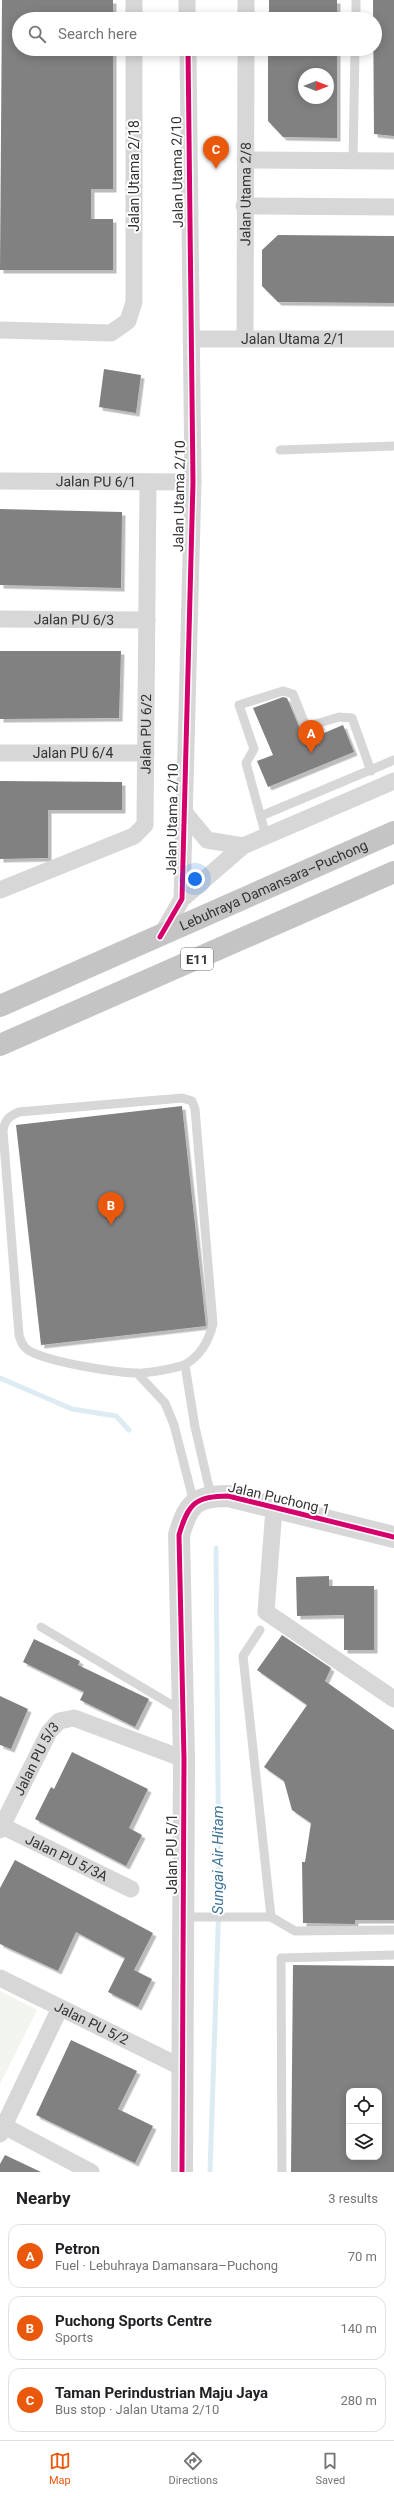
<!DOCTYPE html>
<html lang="en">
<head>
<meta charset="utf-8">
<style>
	:root { --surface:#fff; --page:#f6f6f6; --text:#202124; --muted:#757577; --line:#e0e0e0; --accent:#ea580c }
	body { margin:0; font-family:Roboto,sans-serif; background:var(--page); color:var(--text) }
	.controls { position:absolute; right:12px; bottom:12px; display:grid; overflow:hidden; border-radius:8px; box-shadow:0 2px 10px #0003 }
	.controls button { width:36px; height:36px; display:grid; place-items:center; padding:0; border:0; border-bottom:1px solid var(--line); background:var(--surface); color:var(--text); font:20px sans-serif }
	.compass { position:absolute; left:298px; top:68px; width:36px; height:36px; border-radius:50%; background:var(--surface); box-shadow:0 2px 10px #0003; rotate:90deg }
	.you { position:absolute; left:195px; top:879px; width:14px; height:14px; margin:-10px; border:3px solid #fff; border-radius:50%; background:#1a73e8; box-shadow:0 0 0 6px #1a73e833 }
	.badge { display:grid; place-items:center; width:26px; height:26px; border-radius:50%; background:var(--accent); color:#fff; font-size:13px; font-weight:700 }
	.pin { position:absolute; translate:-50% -33px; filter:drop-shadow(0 1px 2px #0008) }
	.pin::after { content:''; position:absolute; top:21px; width:14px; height:12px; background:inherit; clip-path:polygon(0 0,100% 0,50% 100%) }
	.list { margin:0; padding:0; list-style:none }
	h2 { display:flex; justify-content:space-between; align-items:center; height:52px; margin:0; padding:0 16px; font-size:17px }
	h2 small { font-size:13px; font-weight:400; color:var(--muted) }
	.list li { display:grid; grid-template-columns:26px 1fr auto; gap:12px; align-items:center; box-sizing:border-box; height:64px; margin:0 8px 8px; padding:0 8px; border:1px solid var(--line); border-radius:12px }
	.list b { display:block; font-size:15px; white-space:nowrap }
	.list p { margin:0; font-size:13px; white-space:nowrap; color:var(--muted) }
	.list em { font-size:13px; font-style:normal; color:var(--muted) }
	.icon { flex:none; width:22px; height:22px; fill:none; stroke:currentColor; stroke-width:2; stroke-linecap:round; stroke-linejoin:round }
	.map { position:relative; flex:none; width:394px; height:2172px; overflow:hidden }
	.search { position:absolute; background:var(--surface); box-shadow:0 2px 10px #0003; left:12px; right:12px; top:12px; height:44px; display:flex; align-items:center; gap:10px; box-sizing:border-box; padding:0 14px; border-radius:22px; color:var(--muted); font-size:15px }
	.sheet { height:268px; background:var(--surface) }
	nav { display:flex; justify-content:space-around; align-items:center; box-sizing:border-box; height:56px; border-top:1px solid var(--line); background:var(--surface); font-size:11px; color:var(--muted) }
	nav a { display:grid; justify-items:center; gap:2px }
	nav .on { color:var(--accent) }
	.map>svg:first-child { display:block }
</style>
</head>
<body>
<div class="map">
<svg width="394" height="2172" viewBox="0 0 394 2172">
	<defs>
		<filter id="shadow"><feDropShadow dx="3.5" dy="3.5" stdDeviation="0" flood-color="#0004"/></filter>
	</defs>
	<rect width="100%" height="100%" fill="#fff"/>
	<path fill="#f1f5ed" d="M0,1991l37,19 -37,74z"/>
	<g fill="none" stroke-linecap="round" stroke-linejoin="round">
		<path stroke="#ddebf3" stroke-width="5" d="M0,1378l72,31 44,7 13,14
			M210,2172l9,-272 -3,-352"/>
	</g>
	<path fill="#818181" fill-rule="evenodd" filter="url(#shadow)" d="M2,0h111v19h-94v30h94v140h-22v30h22v51h-113z
		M269,0h68v19h-68z
		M373,0h21v136l-20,-2z
		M268,49h69v89l-54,-1 -15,-16zM304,74h24v24h-24z
		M278,235l116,1v67l-116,-1 -16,-16v-36z
		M104,369l37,6 -5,38 -37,-6z
		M0,509l122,3 -1,76 -121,-3z
		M0,651h121l-2,67 -119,1z
		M283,697l4,1 18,43 38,-16 11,27 -86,35 -11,-26 16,-6 -20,-47z
		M0,781l122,1v28h-74v48l-48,1z
		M182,1106l24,220 -165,19 -25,-220z
		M329,1576v10h45v64h-30v-35l-47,1 -1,-39z
		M282,1635l49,33 -6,13 69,49v190h-39v4l-52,-1 -1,-61h3l6,-39 -19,-13 -8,-29 -20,-14 43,-62 -50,-35z
		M34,1639l46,22 -2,4 71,34 -14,28 -55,-27 4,-8 -61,-30z
		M0,1696l28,13 -17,40 -11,-4z
		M72,1752l76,37 -19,39 13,7 -16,31 -91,-47 16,-32 3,2z
		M15,1860l138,73 -19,37 18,9 -14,28 -30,-15 17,-34 -49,-26 -18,39 -58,-27v-56z
		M293,1965l101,1v206h-103zM349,2091h30v66h-30z
		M71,2040l66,31 -19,38 35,17 -18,37 -99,-48z
		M5,2155l36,17h-41v-8z"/>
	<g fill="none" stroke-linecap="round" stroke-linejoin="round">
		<path stroke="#d7d7d7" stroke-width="9" d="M356,19v-19
			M353,161l2,-112
			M280,450l114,-4
			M261,816l133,-56
			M266,836l-20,-73 8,-14 -15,-44 44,-14 10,3 13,33 33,-10 13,1 19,53
			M182,1098l10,3 3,8 18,215c-4,16 -12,31 -27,40 -8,4 -41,10 -51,9 -23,-1 -88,-11 -107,-23 -6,-4 -7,-9 -9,-15l-16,-205c2,-10 6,-14 16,-18z
			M185,1365l10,62 16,69
			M137,1373l28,30 9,22 20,78
			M41,1627l141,84
			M184,1917h87l-28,-261 17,-26
			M271,1917l24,14 99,-1
			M282,2172l-1,-214 113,-3"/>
		<g stroke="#d7d7d7" stroke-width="17">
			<path d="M187,0v19"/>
			<path d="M134,19v-19"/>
			<path d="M246,19v-19"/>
			<path d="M245,160l149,1"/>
			<path d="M244,206l150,1"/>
			<path d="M0,330l111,3 17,-12 6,-19v-253"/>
			<path id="s1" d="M245,338l1,-289"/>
			<path id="s2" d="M192,339h202"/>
			<path id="s3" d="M0,481l193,1"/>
			<path id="s4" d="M0,619l147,1"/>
			<path id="s5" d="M0,753h146"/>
			<path d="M184,812l23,28 36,6"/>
			<path id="s6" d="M0,890l134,-54 11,-11 3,-343"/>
			<path d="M182,899l61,-53 151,-65"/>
			<path d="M160,937l22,-38 11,-417 -5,-433"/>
			<path d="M274,1509l-8,103 128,87"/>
			<path id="s7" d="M2,1826l129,63"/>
			<path id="s8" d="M0,1830l49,-98 10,-11 15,-3 110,41"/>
			<path id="s9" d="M0,1978l183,90"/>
			<path d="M4,2126l87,46"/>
			<path d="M0,2134l60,-126"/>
		</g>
		<path stroke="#d7d7d7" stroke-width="22" d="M182,2172l2,-413 -5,-224c9,-31 16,-39 49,-39l166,41"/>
		<g stroke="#c4c4c4" stroke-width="22">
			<path id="s10" d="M0,1006l394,-174"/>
			<path d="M0,1045l394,-173"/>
		</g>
		<defs>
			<path id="cycleway" d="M160,937l22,-38 11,-417 -5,-433
				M182,2172l2,-413 -5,-224c9,-31 16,-39 49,-39l166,41"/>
		</defs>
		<use href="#cycleway" stroke="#fff" stroke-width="8"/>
		<use href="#cycleway" stroke="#d6006c" stroke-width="5"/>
	</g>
	<g text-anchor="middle" stroke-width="4" stroke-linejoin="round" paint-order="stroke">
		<rect fill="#fff" stroke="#707070" stroke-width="1" x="181" y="948" width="32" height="22" rx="3"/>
		<g font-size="13" font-weight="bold" fill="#333">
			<text x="197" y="964">E11</text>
		</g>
		<g font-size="14" fill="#333" stroke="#fff">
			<text transform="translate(177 172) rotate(-91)" y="5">Jalan Utama 2/10</text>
			<text transform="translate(134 176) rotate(-90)" y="5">Jalan Utama 2/18</text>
			<text dy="5" stroke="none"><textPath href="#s1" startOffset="144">Jalan Utama 2/8</textPath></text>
			<text dy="5" stroke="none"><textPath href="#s2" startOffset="101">Jalan Utama 2/1</textPath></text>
			<text dy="5" stroke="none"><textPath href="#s3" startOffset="96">Jalan PU 6/1</textPath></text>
			<text transform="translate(179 496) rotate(-89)" y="5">Jalan Utama 2/10</text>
			<text dy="5" stroke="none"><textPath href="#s4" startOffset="74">Jalan PU 6/3</textPath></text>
			<text dy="5" stroke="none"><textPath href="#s6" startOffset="251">Jalan PU 6/2</textPath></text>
			<text dy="5" stroke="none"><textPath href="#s5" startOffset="73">Jalan PU 6/4</textPath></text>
			<text transform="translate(172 819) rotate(-89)" y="5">Jalan Utama 2/10</text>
			<text dy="5" stroke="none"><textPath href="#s10" startOffset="299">Lebuhraya Damansara–Puchong</textPath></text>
			<text transform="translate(279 1498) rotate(13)" y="5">Jalan Puchong 1</text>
			<text dy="5" stroke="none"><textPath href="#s8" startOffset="80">Jalan PU 5/3</textPath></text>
			<text transform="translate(172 1854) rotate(-90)" y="5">Jalan PU 5/1</text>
			<text dy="5" stroke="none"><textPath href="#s7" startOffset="72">Jalan PU 5/3A</textPath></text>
			<text dy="5" stroke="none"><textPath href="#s9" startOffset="102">Jalan PU 5/2</textPath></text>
		</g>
		<g font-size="15" font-style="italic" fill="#3f7597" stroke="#fff">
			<text transform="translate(218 1860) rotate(-90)" y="5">Sungai Air Hitam</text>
		</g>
	</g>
</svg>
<div class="controls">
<button><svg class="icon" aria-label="locate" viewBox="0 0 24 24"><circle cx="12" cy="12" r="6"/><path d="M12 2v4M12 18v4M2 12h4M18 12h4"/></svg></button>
<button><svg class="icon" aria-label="layers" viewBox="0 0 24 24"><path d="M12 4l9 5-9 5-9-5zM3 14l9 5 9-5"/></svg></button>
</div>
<svg class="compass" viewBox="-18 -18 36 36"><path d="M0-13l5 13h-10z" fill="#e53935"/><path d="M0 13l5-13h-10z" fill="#757577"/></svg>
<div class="you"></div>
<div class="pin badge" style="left:311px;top:753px">A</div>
<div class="pin badge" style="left:111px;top:1225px">B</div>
<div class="pin badge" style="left:216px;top:169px">C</div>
<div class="search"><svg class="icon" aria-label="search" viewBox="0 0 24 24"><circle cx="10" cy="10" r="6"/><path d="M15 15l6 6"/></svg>Search here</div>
</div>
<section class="sheet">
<h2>Nearby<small>3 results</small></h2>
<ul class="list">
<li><span class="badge">A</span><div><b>Petron</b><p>Fuel · Lebuhraya Damansara–Puchong</p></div><em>70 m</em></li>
<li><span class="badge">B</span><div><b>Puchong Sports Centre</b><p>Sports</p></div><em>140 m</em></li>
<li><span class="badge">C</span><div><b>Taman Perindustrian Maju Jaya</b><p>Bus stop · Jalan Utama 2/10</p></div><em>280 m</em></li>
</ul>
</section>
<nav>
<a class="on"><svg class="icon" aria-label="map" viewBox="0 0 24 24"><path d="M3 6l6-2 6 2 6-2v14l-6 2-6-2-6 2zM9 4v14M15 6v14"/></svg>Map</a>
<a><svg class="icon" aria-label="directions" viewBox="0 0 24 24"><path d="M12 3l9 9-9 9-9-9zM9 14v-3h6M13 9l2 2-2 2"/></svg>Directions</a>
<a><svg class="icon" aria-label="saved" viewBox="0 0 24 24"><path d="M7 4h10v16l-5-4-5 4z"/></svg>Saved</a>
</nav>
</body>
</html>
